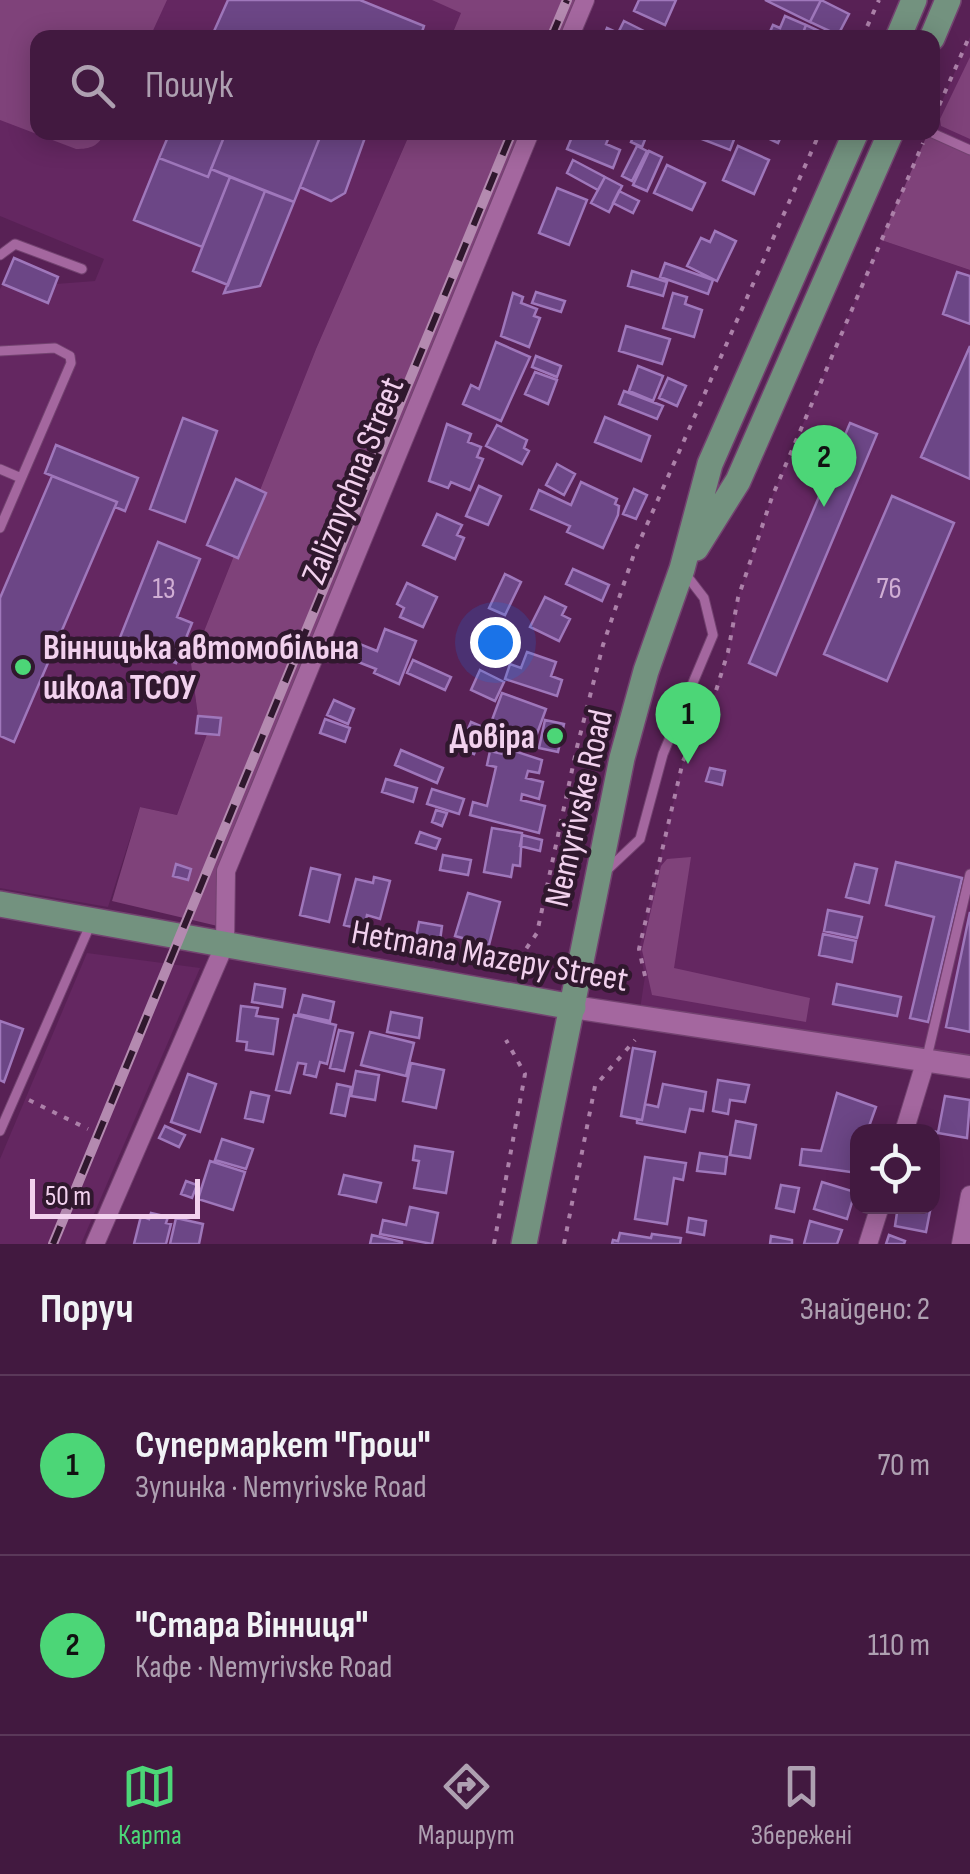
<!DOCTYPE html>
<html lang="uk">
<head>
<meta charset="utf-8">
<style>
	:root { --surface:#421940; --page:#4c264b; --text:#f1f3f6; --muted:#aea0b1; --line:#5a3859; --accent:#4cd677 }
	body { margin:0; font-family:"Sofia Sans Condensed",sans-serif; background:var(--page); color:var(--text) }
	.controls { position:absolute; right:30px; bottom:30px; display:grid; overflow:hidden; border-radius:20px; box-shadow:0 5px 25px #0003 }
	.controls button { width:90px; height:90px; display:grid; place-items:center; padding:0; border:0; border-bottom:2px solid var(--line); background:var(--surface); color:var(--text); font:50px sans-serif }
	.scale { position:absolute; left:30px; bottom:25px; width:170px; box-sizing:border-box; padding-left:10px; border:5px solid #f2d1ee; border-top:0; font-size:28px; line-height:35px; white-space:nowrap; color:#f2d1ee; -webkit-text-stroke:8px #30182e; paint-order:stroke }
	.you { position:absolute; left:495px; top:642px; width:35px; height:35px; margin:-25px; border:8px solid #fff; border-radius:50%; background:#1a73e8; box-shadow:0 0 0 15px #1a73e833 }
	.badge { display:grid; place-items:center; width:65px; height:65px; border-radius:50%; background:var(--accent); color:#111; font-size:32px; font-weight:700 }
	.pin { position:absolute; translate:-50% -82px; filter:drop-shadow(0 2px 5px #0008) }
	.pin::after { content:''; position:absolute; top:52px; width:35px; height:30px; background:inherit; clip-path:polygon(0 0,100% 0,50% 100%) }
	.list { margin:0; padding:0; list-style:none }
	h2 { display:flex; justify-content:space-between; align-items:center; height:130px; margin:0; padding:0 40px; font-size:42px }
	h2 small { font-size:32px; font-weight:400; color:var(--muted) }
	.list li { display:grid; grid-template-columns:65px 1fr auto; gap:30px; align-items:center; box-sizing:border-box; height:180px; padding:0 40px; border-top:2px solid var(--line) }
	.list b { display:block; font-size:38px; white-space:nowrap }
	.list p { margin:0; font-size:32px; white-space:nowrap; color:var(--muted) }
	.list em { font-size:32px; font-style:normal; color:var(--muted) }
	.icon { flex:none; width:55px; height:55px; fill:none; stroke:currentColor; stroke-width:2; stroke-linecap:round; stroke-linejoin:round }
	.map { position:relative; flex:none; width:970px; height:1244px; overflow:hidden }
	.search { position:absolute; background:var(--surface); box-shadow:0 5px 25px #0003; left:30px; right:30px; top:30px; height:110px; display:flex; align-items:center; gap:25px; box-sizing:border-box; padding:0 35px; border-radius:20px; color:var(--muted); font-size:38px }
	.sheet { height:490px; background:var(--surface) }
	nav { display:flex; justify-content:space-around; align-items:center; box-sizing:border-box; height:140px; border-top:2px solid var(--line); background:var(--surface); font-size:28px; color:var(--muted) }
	nav a { display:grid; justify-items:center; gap:5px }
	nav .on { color:var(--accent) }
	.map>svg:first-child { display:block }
</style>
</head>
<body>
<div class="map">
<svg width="970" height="1244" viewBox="0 0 970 1244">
	<rect width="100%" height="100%" fill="#582155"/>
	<path fill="#642761" d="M0,0h467l-16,37 -413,1v94l372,1 -94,216 -125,315 7,52 -2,17 11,1 -30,81 -37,-8 -32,100 -108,-19v-599l3,-5 44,19 9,-19 39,-3 9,-22 -104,-43z
		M970,37v113l-38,-18 1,-10z
		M881,240l89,30v797l-331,-51 6,-40 -6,-27 44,-188 32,-67 13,-42 10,-54 34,-101z
		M87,953l113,15 -119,276h-81v-85z"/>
	<path fill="#7f427a" d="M0,0h167l-17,37 -112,1v94l67,1c-7,13 -14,16 -29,16l-76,-29z
		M432,0h153l-16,38 -118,-1 10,-24z
		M970,57v82l-29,-13 -1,-7z
		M410,133h120l-304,738v57l-114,-27 28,-94 37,8 30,-81 12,1 2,-17 -23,-2 -7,-52 125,-315z
		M928,133l42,17v120l-89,-30z
		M691,857l-17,111 136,30 -4,24 -154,-27 -10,-45 19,-84 6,-7z"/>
	<path fill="#6c4686" stroke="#9f77bb" stroke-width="2.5" d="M228,0h132l64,26 -4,12h-209z
		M639,0h37l-11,25 -31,-14z
		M765,0h56l-11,22z
		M821,0l28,14 -11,21 -28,-13z
		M785,16l21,9 -5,13h-24l-8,-4 4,-9 7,3z
		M624,21l34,17h-55l4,-10 11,5z
		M806,25l28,13h-33z
		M170,132h56l-18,45 -49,-19z
		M226,132h96l-28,70 -83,-33z
		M322,132h45l-22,61 -14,8 -31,-14z
		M574,132h37l-5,12 14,6 -7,18 -46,-19z
		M635,132h13l-6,15 -11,-5z
		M700,132h24l11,5 -5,13 -31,-12z
		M755,132h28l-5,11z
		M637,146l10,5 -15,30 -10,-5z
		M738,146l31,14 -15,34 -31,-14z
		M649,151l13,6 -15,34 -14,-6z
		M159,158l49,19 3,-8 19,8 -28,70 -68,-27z
		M573,160l32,17 -7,13 -31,-17z
		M667,165l38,18 -13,27 -38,-17z
		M230,177l35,14 -37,94 -35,-14z
		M605,177l17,9 -13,26 -18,-9z
		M557,188l30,12 -18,45 -30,-12z
		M265,191l29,11 -34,84 -36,7z
		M619,191l20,10 -6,12 -20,-10z
		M715,231l21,10 -19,40 -30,-15 14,-28 9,4z
		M14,258l44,19 -10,26 -45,-19z
		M665,263l48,17 -5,14 -48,-17z
		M632,271l35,11 -4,14 -35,-10z
		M957,272l13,4v48l-27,-10z
		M536,292l29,9 -4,11 -29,-9z
		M513,293l10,4 -2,6 16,6 -3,7 6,2 -11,29 -28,-11z
		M673,293l14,4 -2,7 17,6 -8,27 -31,-9z
		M626,326l44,13 -8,25 -43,-13z
		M496,342l34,15 -29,64 -38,-17 8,-19 8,4z
		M970,346v133l-49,-22z
		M536,356l25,10 -4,11 -25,-10z
		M638,366l25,10 -10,25 -24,-10z
		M535,372l22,8 -9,24 -23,-10z
		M668,378l18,8 -9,20 -18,-8z
		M624,391l39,15 -6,13 -38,-15z
		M605,417l45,19 -9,25 -46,-19z
		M183,418l34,13 -32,91 -35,-13z
		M850,423l27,11 -101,241 -27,-12z
		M447,424l24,10 -3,8 13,5 -4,10 6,2 -13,31 -19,-8 -3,6 -19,-7z
		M497,425l30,15 -3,8 5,3 -7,13 -36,-18z
		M56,445l82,33 -13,33 -10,-4 2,-5 -72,-29z
		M557,464l18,10 -11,21 -18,-10z
		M52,476l65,26 -103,240 -14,-6v-138z
		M236,479l30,14 -28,65 -31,-13z
		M581,482l36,17 -2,5 4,2 -1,9 -15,33 -36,-16 3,-6 -39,-17 8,-19 32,15z
		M479,486l22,10 -13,29 -22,-9z
		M634,489l13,6 -11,24 -13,-5z
		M892,496l62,27 -67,158 -63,-27z
		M437,514l25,11 -5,10 7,3 -9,21 -32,-14z
		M158,542l42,17 -23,58 15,6 -16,40 -57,-23z
		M573,569l36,16 -7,16 -36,-17z
		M505,574l16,8 -16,33 -16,-7z
		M407,583l30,14 -14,30 -23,-10 4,-9 -7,-4z
		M545,597l21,10 -4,8 8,4 -11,22 -29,-14z
		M385,629l31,12 -17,43 -25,-11 2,-4 -23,-9 7,-16 17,7z
		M527,652l29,10 -5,14 11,4 -5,16 -52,-17 5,-15 11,4z
		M413,660l38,17 -6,13 -38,-17z
		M480,670l24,12 -9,19 -24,-11z
		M502,693l44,16 -11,30 -28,-11 -3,6 -15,-6z
		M334,700l20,9 -6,15 -21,-9z
		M198,716l23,2 -2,17 -23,-2z
		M325,719l25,9 -5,14 -25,-9z
		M545,720l19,4 -6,28 -19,-4z
		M471,722l14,6 -11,26 -14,-6z
		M505,748l37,12 -3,13 -11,-2 -2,7 17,4 -4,17 -17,-5 -1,6 24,6 -6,27 -69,-18 3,-13 14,4 9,-39 -9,-2 3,-14 13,3z
		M401,750l42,18 -6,15 -42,-18z
		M710,768l15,3 -3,14 -16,-4z
		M386,779l31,9 -4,14 -31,-10z
		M432,789l32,10 -5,15 -32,-10z
		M436,810l11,3 -5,13 -10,-4z
		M492,828l30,5 -2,33 -7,-1 -2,12 -27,-5z
		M420,832l20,7 -4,10 -20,-6z
		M522,835l20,5 -2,11 -20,-5z
		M443,855l28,5 -3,15 -28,-5z
		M896,862l66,16 -34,144 -18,-4 24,-101 -48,-12z
		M176,864l15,5 -3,11 -15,-4z
		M855,864l22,5 -8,34 -23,-6z
		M311,868l29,7 -11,47 -29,-7z
		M374,877l16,4 -10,38 -13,-4 -3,15 -20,-5 12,-46 17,4z
		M468,893l32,9 -11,43 -34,-9z
		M828,910l34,7 -5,21 -33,-7z
		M970,912v120l-24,-5z
		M419,922l23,4 -2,15 -24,-4z
		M823,934l33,7 -4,21 -33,-7z
		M255,984l30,5 -3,18 -30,-5z
		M837,984l64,13 -4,19 -64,-12z
		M303,995l31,7 -4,19 -32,-7z
		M241,1006l17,2 -2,8 22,3 -5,35 -27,-4 1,-8 -10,-1z
		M391,1012l31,6 -3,20 -32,-6z
		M294,1015l42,10 -9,39 -7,-2 -4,15 -12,-3 2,-10 -8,-1 -8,30 -14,-3z
		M0,1021l23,8 -19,53 -4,-2z
		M339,1030l14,3 -9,38 -14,-3z
		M370,1032l44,11 -8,33 -45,-11z
		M633,1048l22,4 -13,68 -21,-4z
		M411,1063l33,7 -8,38 -33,-7z
		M356,1071l23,4 -4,25 -24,-4z
		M188,1074l28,10 -16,48 -29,-10z
		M718,1080l31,5 -4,17 -15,-2 -2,14 -15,-3z
		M337,1084l14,3 -6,29 -14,-3z
		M663,1084l43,8 -3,19 -13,-2 -5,23 -48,-9v-4l5,1 3,-16 13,3z
		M251,1092l18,4 -6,26 -18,-4z
		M837,1093l39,14 -9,25h-9v41l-58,-8 2,-16 19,2z
		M945,1096l25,4 -3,38 -29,-5z
		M736,1121l20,4 -6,33 -20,-3z
		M913,1125l24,7 -5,16v-16h-21z
		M165,1126l20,9 -6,12 -20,-9z
		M222,1139l31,10 -7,20 -31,-9z
		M415,1146l38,6 -7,41 -32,-5 5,-27 -6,-1z
		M700,1153l27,4 -2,17 -28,-3z
		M645,1157l41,6 -3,17 -9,-2 -7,46 -32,-5z
		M210,1161l35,11 -12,38 -35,-11z
		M344,1175l37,8 -5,19 -37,-8z
		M186,1181l11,4 -5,13 -11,-4z
		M822,1182l33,10 -8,27 -33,-10z
		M781,1185l18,3 -5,24 -18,-4z
		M898,1206h33l-5,26 -31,-6z
		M410,1207l28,6 -6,31 -52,-10 3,-14 23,5z
		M151,1213l17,4 -2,6 5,1 -5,20h-32l7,-28 8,3z
		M176,1218l27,6 -4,20h-29z
		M689,1218l17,3 -2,14 -17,-3z
		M810,1221l32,9 -5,14h-33z
		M620,1233l31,5 1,-4 29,4 -1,6h-68l1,-4 5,1z
		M372,1235l30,7v2h-32z
		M889,1235l16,6 -1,3h-18z
		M771,1236l21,4v4h-22z"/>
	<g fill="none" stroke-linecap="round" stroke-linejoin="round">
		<defs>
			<path id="service" d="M930,132l40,18
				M0,255l15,-11 67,25
				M0,351l55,-3 15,8 1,7 -71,165
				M0,469l21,9
				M606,871l34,-32 23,-85 50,-119 -9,-37 -20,-26
				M927,1057l43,-183
				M0,1131l91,-208"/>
			<path id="minor" d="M569,38l16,-38
				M904,1132l22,-72
				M95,1244l130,-300 1,-73 304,-739
				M868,1244l12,-38
				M961,1244l9,-49"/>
			<path id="tertiary" d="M573,1007l397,60"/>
			<path id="primary" d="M898,38l16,-38
				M932,38l16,-38
				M696,548l42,-67 153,-349
				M0,904l573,103
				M524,1244l98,-486 24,-87 36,-102 28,-105 146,-332"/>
		</defs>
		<use href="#service" stroke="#734270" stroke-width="11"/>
		<use href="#minor" stroke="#734270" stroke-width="20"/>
		<use href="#tertiary" stroke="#734270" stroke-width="25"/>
		<use href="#primary" stroke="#734270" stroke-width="28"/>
		<path stroke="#ac81a9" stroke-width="4" stroke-dasharray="5 8" stroke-linecap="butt" d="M862,38l17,-38
			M934,117l36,-82
			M519,959l18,-26 40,-186 26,-102 31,-91 186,-422
			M645,976l-6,-27 44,-188 32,-67 13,-42 10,-54 34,-101 151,-354
			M29,1100l59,29
			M494,1244l31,-170 -19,-34
			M564,1244l31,-158 40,-46"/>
		<use href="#service" stroke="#a4679f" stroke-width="9"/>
		<use href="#minor" stroke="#a4679f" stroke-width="18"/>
		<use href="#tertiary" stroke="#a4679f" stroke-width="22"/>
		<use href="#primary" stroke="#73927f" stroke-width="25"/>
		<defs>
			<path id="rail" d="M551,38l16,-38
				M53,1244l459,-1112"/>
		</defs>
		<use href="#rail" stroke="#b48ab0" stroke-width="10"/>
		<use href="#rail" stroke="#30182e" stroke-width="6" stroke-dasharray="19" stroke-linecap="butt"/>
	</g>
	<g fill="#4cd677" stroke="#30182e" stroke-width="4">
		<circle cx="23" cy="667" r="10"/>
		<circle cx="555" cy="736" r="10"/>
	</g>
	<g text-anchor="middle" stroke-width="9" stroke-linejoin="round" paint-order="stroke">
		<g font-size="30" fill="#d0aed4">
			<text x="164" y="598">13</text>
			<text x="889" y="598">76</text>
		</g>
		<g font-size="35" fill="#f2d1ee" stroke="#30182e">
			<text transform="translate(352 480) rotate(-68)" y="12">Zaliznychna Street</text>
			<text transform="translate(578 808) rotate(-77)" y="12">Nemyrivske Road</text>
			<text transform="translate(490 955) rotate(10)" y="12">Hetmana Mazepy Street</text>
		</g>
		<g font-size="35" font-weight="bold" fill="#f2d1ee" stroke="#30182e" text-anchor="start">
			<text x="43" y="659">Вінницька автомобільна<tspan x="43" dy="40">школа ТСОУ</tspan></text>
			<text x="535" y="748" text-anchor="end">Довіра</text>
		</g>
	</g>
</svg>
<div class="controls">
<button><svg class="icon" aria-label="locate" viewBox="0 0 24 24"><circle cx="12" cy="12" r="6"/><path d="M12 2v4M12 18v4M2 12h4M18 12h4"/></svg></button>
</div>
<div class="scale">50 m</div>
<div class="you"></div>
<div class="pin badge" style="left:688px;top:764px">1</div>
<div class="pin badge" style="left:824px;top:507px">2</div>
<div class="search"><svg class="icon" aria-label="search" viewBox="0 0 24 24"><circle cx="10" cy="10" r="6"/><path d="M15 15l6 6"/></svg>Пошук</div>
</div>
<section class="sheet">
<h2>Поруч<small>Знайдено: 2</small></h2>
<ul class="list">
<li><span class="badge">1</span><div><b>Супермаркет &quot;Грош&quot;</b><p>Зупинка · Nemyrivske Road</p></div><em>70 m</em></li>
<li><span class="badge">2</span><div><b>&quot;Стара Вінниця&quot;</b><p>Кафе · Nemyrivske Road</p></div><em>110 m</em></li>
</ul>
</section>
<nav>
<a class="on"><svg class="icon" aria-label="map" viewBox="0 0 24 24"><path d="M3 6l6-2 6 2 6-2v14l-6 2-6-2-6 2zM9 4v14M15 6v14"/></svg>Карта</a>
<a><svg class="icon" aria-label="directions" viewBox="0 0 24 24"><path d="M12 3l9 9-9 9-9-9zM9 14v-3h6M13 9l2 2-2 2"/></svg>Маршрут</a>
<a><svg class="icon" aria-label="saved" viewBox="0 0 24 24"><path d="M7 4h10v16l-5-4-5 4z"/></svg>Збережені</a>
</nav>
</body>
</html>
